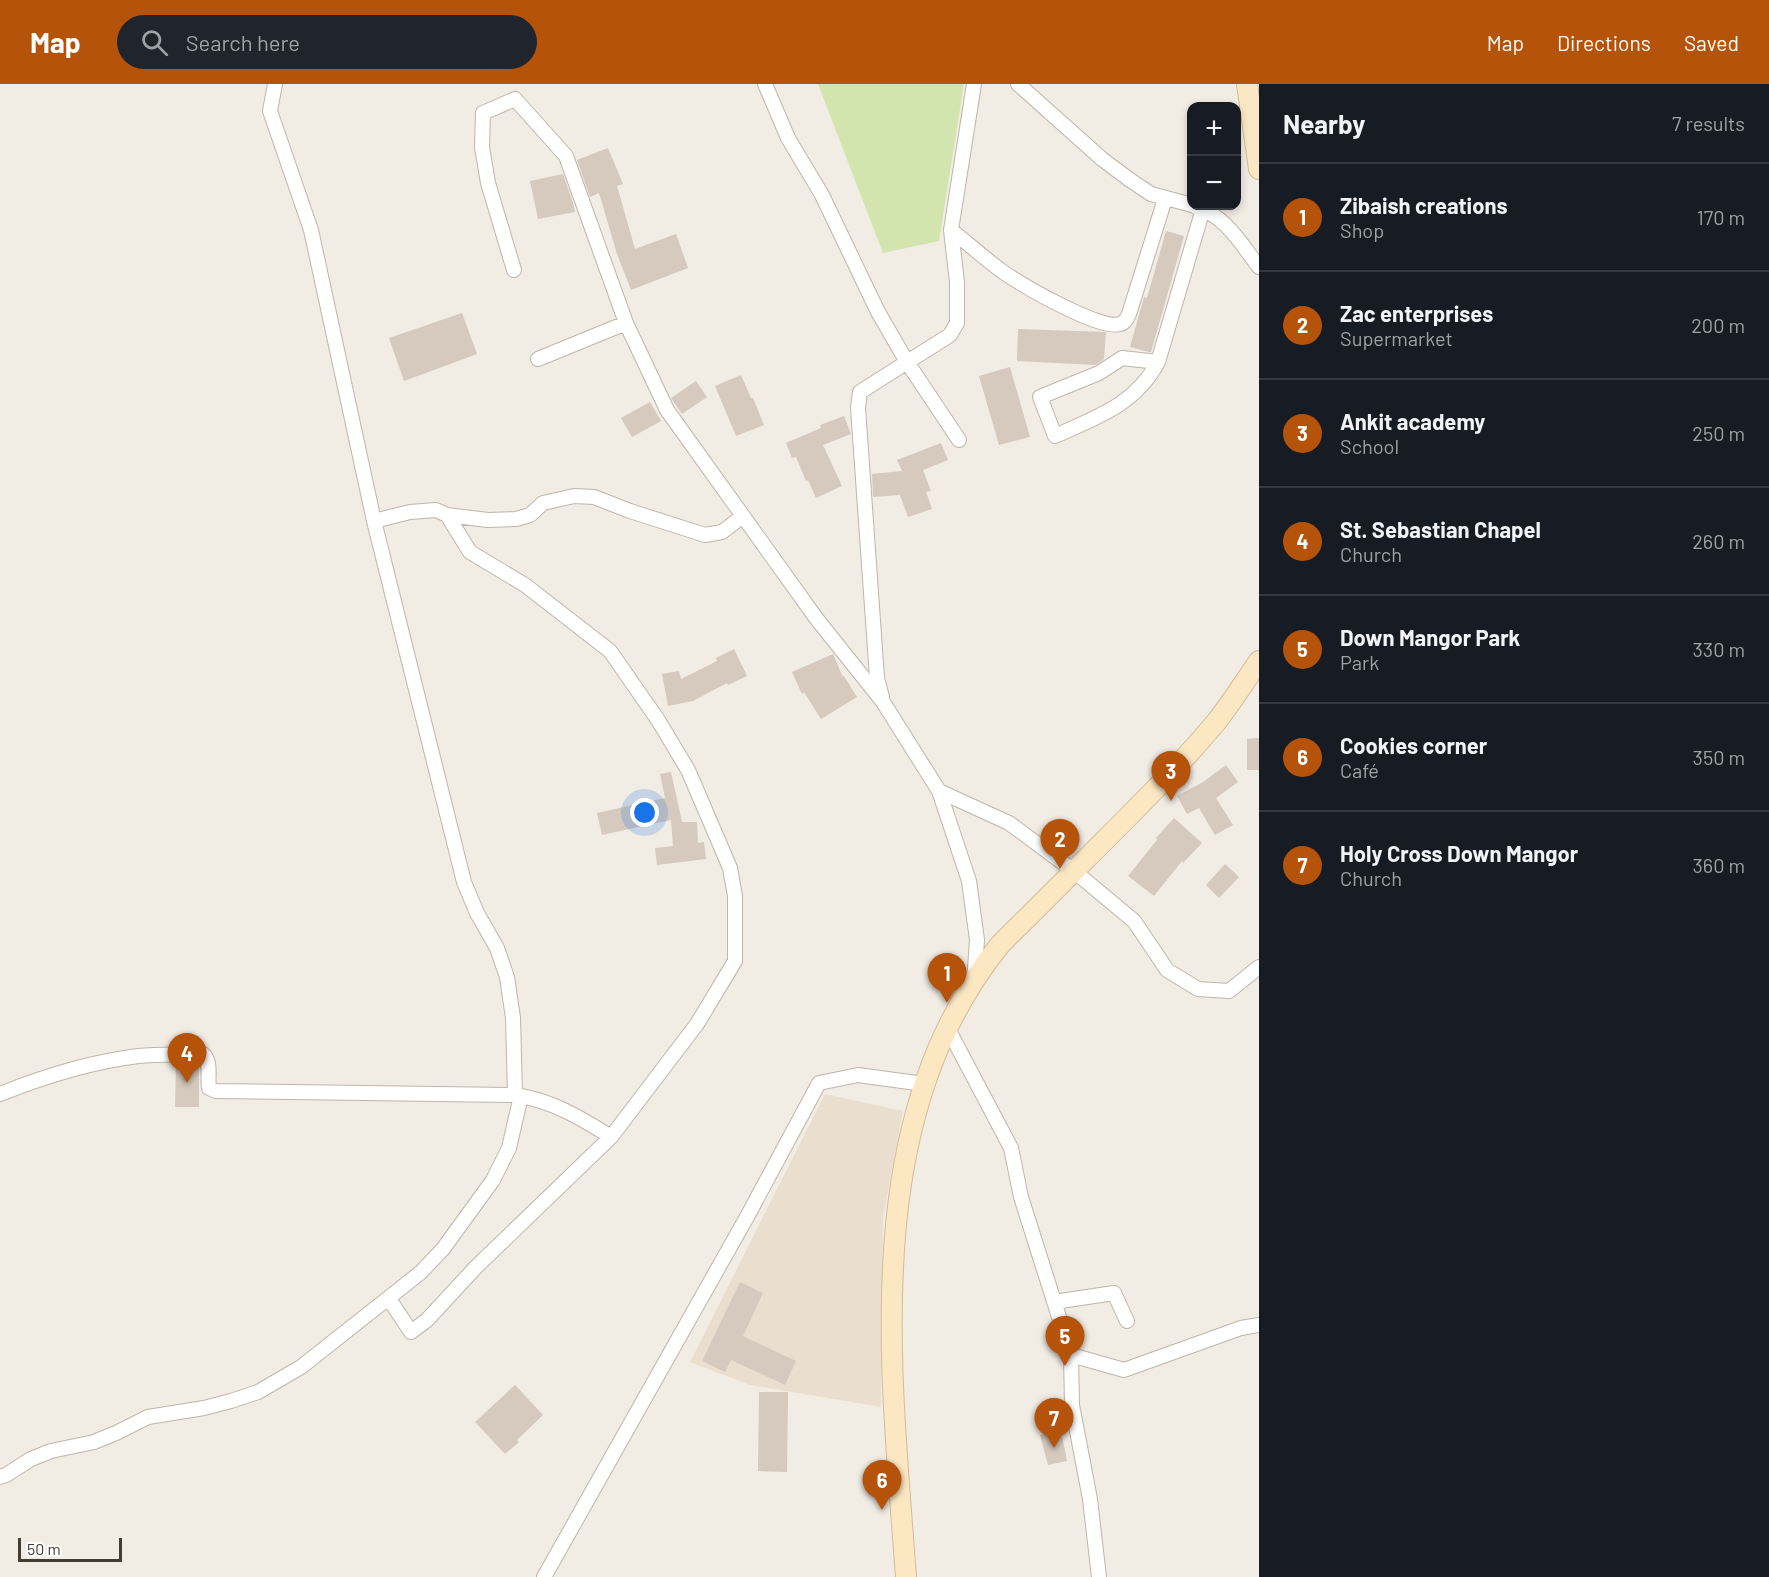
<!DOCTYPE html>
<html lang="en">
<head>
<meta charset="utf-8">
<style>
	:root { --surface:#171b24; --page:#20242c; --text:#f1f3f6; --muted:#9ea1a6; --line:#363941; --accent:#b45309 }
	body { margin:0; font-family:Barlow,sans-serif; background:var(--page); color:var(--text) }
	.controls { position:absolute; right:18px; top:18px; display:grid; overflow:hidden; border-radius:12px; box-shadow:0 3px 9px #0003 }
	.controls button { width:54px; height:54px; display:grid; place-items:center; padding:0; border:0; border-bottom:2px solid var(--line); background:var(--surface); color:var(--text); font:30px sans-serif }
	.scale { position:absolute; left:18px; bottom:15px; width:104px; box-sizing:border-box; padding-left:6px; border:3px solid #433c34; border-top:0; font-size:16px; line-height:21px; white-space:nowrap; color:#433c34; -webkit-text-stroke:4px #fff; paint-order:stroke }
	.you { position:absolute; left:645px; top:729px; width:21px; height:21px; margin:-15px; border:4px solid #fff; border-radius:50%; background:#1a73e8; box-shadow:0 0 0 9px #1a73e833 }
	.badge { display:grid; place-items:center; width:39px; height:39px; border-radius:50%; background:var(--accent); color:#fff; font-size:20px; font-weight:700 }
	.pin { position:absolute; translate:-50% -50px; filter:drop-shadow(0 2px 3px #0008) }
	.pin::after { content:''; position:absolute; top:32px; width:21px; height:18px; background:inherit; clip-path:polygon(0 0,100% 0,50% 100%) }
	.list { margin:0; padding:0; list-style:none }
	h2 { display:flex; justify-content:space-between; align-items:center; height:78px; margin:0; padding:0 24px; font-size:26px }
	h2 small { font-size:20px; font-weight:400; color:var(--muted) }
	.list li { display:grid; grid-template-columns:39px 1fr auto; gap:18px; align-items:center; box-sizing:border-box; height:108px; padding:0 24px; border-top:2px solid var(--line) }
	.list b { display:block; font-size:22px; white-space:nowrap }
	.list p { margin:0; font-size:20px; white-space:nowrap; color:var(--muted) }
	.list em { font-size:20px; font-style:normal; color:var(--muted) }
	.icon { flex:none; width:33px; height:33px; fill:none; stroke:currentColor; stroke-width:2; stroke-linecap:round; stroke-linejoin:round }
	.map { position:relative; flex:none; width:1259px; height:1493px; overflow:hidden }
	header { display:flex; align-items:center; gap:36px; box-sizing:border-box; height:84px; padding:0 30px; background:var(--accent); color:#fff }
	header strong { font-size:28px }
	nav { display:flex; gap:33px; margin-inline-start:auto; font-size:21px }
	.search { width:420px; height:54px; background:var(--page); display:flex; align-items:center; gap:15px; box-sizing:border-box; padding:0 21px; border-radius:33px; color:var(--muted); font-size:22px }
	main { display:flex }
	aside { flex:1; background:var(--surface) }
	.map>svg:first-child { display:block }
</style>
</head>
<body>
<header>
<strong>Map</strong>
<div class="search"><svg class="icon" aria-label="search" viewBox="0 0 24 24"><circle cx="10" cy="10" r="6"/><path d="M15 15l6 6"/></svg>Search here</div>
<nav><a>Map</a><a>Directions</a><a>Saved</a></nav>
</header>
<main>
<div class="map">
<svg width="1259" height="1493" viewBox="0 0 1259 1493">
	<rect width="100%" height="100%" fill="#f1ece4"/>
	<path fill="#eadfce" d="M825,1010l78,17 -20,106 -2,190 -131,-22 -60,-23z"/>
	<path fill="#d3e5ae" d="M818,0h146l-25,157 -56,12z"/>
	<path fill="#d6c9bd" d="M608,64l15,36 -6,2 18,63 41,-15 12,34 -57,22 -14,-36 -18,-61 -9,4 -13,-37z
		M563,90l10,29 2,9 -37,7 -8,-38z
		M1166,147l18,5 -33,116h-2l-19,-5 14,-50 3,1z
		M462,229l15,41 -73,27 -15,-43z
		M1018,245l88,3 -2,27 -9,6 -78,-4z
		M1010,283l20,70 -31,8 -20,-69z
		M741,291l10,23h2l11,27 -28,11 -21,-50z
		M696,297l11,16 -25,17 -11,-16z
		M650,318l11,19 -29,16 -11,-19z
		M844,332l7,18 -28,11 19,41 -26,12 -8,-18 -2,1 -10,-24 -4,1 -6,-15 35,-15 -1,-3z
		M941,359l7,17 -25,10 8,21 -5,1 6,17 -24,8 -8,-22 -27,2 -1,-23 30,-3 -5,-11z
		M734,565l13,27 -19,9 -1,-2 -34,18 -25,5 -6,-32 17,-3 2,8 36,-18 -1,-3z
		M833,570l10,23 1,-1 13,21 -36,22 -17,-27 -2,2 -10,-22z
		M1259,654v32h-12v-31z
		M1226,681l12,17 -22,16 17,27 -18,10 -16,-27 -12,6 -10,-18 26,-14z
		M671,688l11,50h15l1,21 6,-1 2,17 -49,6 -2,-17 18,-2 -2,-26 -69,15 -5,-22 68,-15 -5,-24z
		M1174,734l28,25 -19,20 -1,-2 -28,35 -26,-20 29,-36 -1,-2z
		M1225,780l14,13 -20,21 -13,-13z
		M199,979v44h-24l1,-43z
		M740,1198l23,11 -20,43 53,25 -11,24 -54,-25 -6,12 -23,-11z
		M515,1301l28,30 -26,25 2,2 -14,12 -30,-32z
		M759,1308h29l-1,80 -29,-1z
		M1061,1346l6,31 -19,4 -8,-30z"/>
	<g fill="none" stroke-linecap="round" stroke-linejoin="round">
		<defs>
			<path id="street" d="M765,0l23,54 34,57 56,117 29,50 52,78
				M1018,0l84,75 28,21 21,14 41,11
				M1196,123c29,8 46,38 63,60
				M951,146c18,14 36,31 55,44 18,12 95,57 114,50 5,-1 7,-6 9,-10l36,-115
				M514,186l-26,-87 -6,-36 1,-34 32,-14 51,57 60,167 41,87 149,208 67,84 56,89 30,90 8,59 -3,42
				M538,275l88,-36
				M1158,278l-36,-4 -23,15 -59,24 15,39c42,-19 80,-31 103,-74l45,-153
				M374,437l36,-9 26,-2 11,5 41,5 28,-1 14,-4 13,-12 31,-7 20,1 36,14 75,24 17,-3 21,-16
				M882,613l-5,-19 -19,-270 2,-16 90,-57 7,-12v-41l-6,-52 23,-146
				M939,707l70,32 65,48 60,50 33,49 31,19 31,2 30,-24
				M947,943l64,121 10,49 50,158 1,50 18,94 9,78
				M0,1010c45,-18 90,-32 138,-38 21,-2 43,-1 65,-2 9,8 4,23 6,34l7,3 299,4 -2,-77 -6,-41 -10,-29 -20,-35 -13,-31 -90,-361 -63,-291 -41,-119 5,-27
				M515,1011c36,5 66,23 96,42
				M389,1215l22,33 16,-12 49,-53 135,-130 86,-113 38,-63v-65l-5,-28 -42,-98 -30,-50 -48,-69 -85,-66 -55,-33 -23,-37
				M1054,1218l60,-9 13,28
				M1071,1271l53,15 117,-42 18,-3
				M0,1393l6,-2 25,-16 20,-8 43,-9 22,-9 32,-16 56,-9 27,-7 27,-9 43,-25 119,-94 23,-24 50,-69 16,-32 12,-52
				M544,1493l204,-362 71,-132 39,-8 66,9"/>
			<path id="secondary" d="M1247,0l12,85
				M906,1493c-15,-209 -48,-455 93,-631 9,-10 20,-20 29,-29 20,-20 40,-40 60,-60 44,-44 89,-88 129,-136 15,-19 28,-40 42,-60"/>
		</defs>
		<use href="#street" stroke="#bfb5aa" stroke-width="16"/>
		<use href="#secondary" stroke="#d3bc98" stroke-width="22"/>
		<use href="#street" stroke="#fff" stroke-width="14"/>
		<use href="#secondary" stroke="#fce7c3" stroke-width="20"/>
	</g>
</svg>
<div class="controls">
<button>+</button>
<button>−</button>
</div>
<div class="scale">50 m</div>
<div class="you"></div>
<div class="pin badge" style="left:947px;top:919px">1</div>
<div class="pin badge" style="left:1060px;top:785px">2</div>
<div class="pin badge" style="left:1171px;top:717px">3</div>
<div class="pin badge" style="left:187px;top:999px">4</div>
<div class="pin badge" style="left:1065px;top:1282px">5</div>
<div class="pin badge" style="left:882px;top:1426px">6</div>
<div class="pin badge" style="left:1054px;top:1364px">7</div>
</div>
<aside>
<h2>Nearby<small>7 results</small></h2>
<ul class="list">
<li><span class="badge">1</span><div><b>Zibaish creations</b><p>Shop</p></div><em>170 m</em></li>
<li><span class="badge">2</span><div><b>Zac enterprises</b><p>Supermarket</p></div><em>200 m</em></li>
<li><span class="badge">3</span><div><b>Ankit academy</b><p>School</p></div><em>250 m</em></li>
<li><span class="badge">4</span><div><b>St. Sebastian Chapel</b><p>Church</p></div><em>260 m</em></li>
<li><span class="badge">5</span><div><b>Down Mangor Park</b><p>Park</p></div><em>330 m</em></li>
<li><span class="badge">6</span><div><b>Cookies corner</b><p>Café</p></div><em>350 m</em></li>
<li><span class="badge">7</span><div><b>Holy Cross Down Mangor</b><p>Church</p></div><em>360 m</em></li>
</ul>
</aside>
</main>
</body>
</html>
